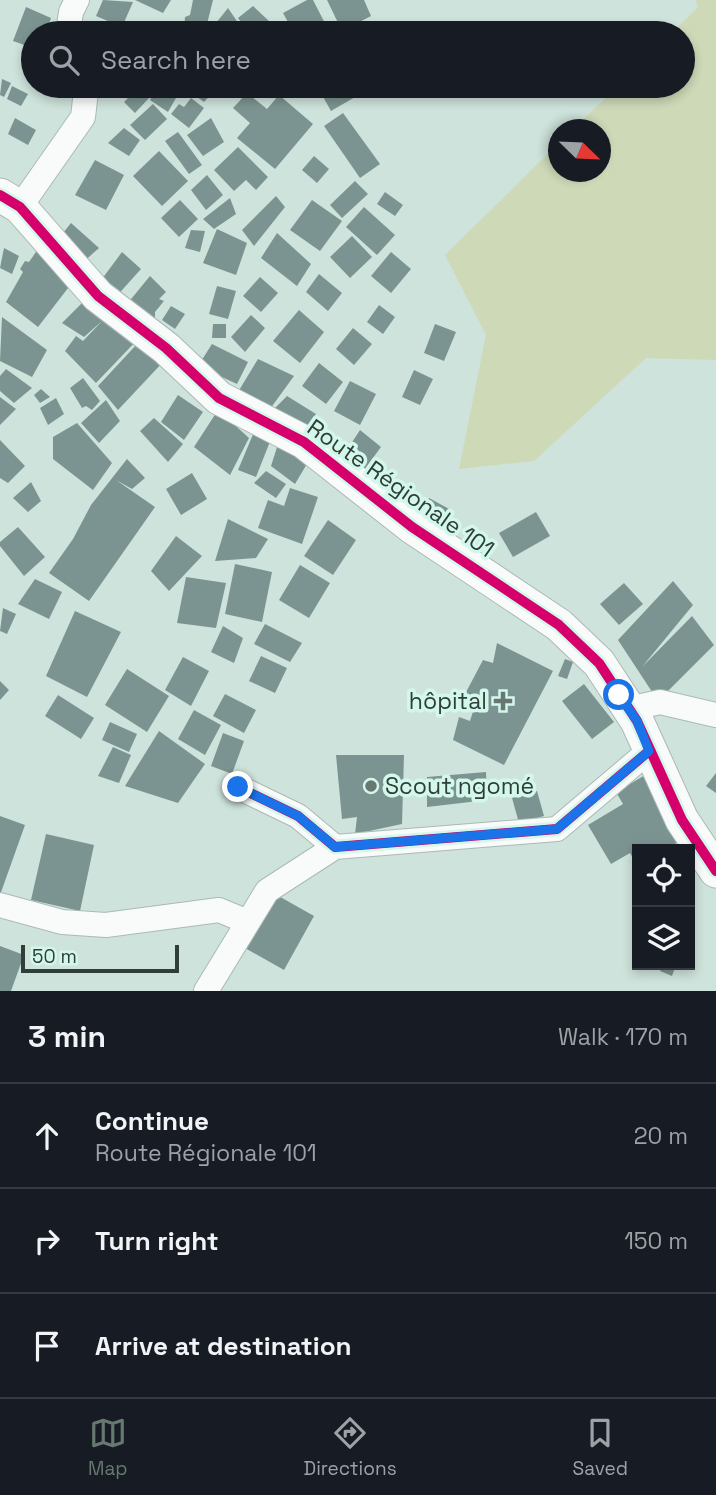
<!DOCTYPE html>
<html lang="en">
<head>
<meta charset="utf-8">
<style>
	:root { --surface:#171b24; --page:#242831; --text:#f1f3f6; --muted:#9ea1a6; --line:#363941; --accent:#677871 }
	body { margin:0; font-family:"Space Grotesk",sans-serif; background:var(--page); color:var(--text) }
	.controls { position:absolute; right:21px; bottom:21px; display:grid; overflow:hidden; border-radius:0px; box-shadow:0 4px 10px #0003 }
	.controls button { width:63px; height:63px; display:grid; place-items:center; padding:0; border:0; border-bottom:2px solid var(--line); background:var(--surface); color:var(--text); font:35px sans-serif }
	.compass { position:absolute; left:548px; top:119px; width:63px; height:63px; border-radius:50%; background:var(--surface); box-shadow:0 4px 10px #0003; rotate:113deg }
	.scale { position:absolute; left:21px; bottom:18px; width:158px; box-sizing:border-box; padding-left:7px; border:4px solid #2f3e38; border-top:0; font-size:19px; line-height:24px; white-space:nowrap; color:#2f3e38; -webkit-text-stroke:5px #d3f8eb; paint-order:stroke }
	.stop { position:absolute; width:21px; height:21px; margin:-16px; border:5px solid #1a73e8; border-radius:50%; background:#fff }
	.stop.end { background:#1a73e8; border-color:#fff; box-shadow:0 2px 7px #0008 }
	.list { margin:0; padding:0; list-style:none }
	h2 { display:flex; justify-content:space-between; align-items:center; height:91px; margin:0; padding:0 28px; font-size:30px }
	h2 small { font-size:23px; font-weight:400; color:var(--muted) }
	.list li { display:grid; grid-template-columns:46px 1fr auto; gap:21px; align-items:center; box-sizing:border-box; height:105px; padding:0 28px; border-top:2px solid var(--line) }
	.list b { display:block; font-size:26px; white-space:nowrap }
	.list p { margin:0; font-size:23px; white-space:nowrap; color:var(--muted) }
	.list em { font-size:23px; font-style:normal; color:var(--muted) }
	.icon { flex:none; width:38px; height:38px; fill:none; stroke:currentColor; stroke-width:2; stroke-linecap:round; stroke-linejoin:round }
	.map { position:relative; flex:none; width:716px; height:991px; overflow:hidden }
	.search { position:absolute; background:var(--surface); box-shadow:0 4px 10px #0003; left:21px; right:21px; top:21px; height:77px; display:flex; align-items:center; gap:18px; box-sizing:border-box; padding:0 24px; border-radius:38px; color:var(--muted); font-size:26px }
	.sheet { height:406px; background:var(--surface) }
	nav { display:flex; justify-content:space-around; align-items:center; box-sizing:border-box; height:98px; border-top:2px solid var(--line); background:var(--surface); font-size:19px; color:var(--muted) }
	nav a { display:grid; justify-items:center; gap:4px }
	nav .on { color:var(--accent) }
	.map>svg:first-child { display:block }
</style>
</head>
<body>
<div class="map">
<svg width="716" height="991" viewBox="0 0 716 991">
	<rect width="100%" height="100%" fill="#cee3db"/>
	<path fill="#ced9b8" d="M695,0h21v360l-70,-2 -112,103 -75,8 27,-134 -41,-80 113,-111v28h42v-42l-27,-1 45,-43h65v-53h-11l26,-26z"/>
	<path fill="#7c9491" d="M103,0l30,2 -11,25 -26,-11z
		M135,0h36l-8,13z
		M193,0h20l-8,32 -21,-2 1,-13 5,-2z
		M307,0h6l17,33h-36l-11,-20z
		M327,0h37l7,16 -29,15z
		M253,6l17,16 -8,11h-13l-11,-15z
		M26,7l25,11 -5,15h-13v15l-20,-7z
		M228,8l17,25h-37z
		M96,21l23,10 -2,2h-28z
		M2,79l9,4 -7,14 -4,-2z
		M12,86l16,8 -7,12 -14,-7z
		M42,86h20l-3,7z
		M159,86h15l6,5 -12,21 -18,-12z
		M182,86h37l-15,16z
		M317,86h42l3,7 -31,18z
		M138,88l11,10 -14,15 -11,-11z
		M247,93l20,16 12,-14 34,29 -38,45 -38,-31 13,-15 -17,-15z
		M191,98l13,10 -15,20 -18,-14 8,-10 5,3z
		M153,104l14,15 -22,21 -15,-15z
		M343,113l37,51 -20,14 -36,-52z
		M15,118l21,12 -8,15 -20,-11z
		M211,118l13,24 -21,14 -16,-21z
		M124,128l16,12 -11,16 -21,-13z
		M178,132l24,33 -13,9 -24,-33z
		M238,147l30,30 -12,13 -10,-10 -12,11 -20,-21z
		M159,151l29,30 -26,25 -29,-30z
		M314,156l15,13 -12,14 -15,-13z
		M95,160l29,15 -18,35 -31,-15z
		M207,175l16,20 -17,15 -15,-20z
		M355,181l13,13 -26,24 -12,-13z
		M385,192l18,13 -8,11 -18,-12z
		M276,196l9,11 -31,39 -12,-16z
		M230,198l6,16 -22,15 -11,-10z
		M180,200l18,19 -19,18 -18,-19z
		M312,200l30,21 -22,30 -30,-21z
		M364,207l31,28 -18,20 -31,-28z
		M71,223l28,25 -18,16 -22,-26z
		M217,229l30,14 -11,32 -33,-12z
		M191,230l14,1 -5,21 -15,-4z
		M277,233l34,31 -14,22 -36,-28z
		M352,236l20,21 -22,21 -20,-21z
		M4,248l15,8 -7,18 -12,-6z
		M38,249l37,30 -37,48 -32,-25 17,-30 -3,-3 5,-8 4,1z
		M122,252l19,17 -27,30 -15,-16z
		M391,252l20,17 -20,24 -20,-17z
		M319,274l23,19 -14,18 -22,-19z
		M150,276l16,16 -7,7 5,2 -9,11v10l-28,-18z
		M260,277l18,16 -17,19 -18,-16z
		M217,286l19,5 -8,28 -19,-5z
		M88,297l52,40 -44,46 -31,-32 11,-15 7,5 19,-20 -18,16 -22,-14z
		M379,305l16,12 -12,17 -16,-12z
		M171,306l14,8 -10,15 -13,-9z
		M299,310l25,22 -24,31 -27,-22z
		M251,315l14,13 -20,24 -14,-15z
		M2,317l45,33 -15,27 -32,-16z
		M213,324h13v14h-14z
		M435,324l21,8 -12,29 -20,-8z
		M353,328l19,16 -18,21 -18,-16z
		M138,343l26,18 -46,49 -20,-24z
		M212,344l36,18 -11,22 -39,-18z
		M258,359l36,17 -24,33 -32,-17z
		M319,363l24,19 -17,22 -24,-18z
		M6,369l26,19 -18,15 -14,-12v-15z
		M414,370l19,9 -13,26 -18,-8z
		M83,378l17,23 -8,9 -6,-4 -4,2 -12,-20z
		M350,381l26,13 -16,31 -26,-14z
		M41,389l9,8 -10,6 -6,-8z
		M178,395l25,17 -19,28 -23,-18z
		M287,396l29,18 -13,18 -31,-21z
		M0,397l16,12 -16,16z
		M56,398l8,16 -16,11 -8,-17z
		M106,400l14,21 -21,22 -18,-20z
		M218,410l31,28 -19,37 -36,-28z
		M154,418l29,26 -15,18 -28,-31z
		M77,423l35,40 -19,27 -40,-31v-22z
		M360,430l21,17 -17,23 -21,-14z
		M254,432l17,7 -15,38 -18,-7z
		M0,440l25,26 -17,17 -8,-5z
		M279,441l32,16 -16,27 -24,-18z
		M127,459l18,19 -13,11 -16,-9 39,27 -66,94 -40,-28 24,-34 18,-34z
		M266,471l20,13 -10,14 -22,-15z
		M192,473l15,26 -26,16 -15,-26z
		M31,482l10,19 -13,11 -15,-14z
		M290,488l28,9 -16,47 -44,-16 10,-28 16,6z
		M429,498l22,12 -10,19 -22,-12z
		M536,512l14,24 -37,21 -14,-24z
		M228,519l40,20 -12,19 -41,3z
		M328,520l28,20 -23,35 -29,-19z
		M18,527l27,30 -21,19 -24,-30v-4z
		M176,536l26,20 -33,35 -18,-20z
		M235,564l37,8 -10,50 -37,-8z
		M300,565l30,18 -21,35 -30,-18z
		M186,577l40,6 -10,45 -39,-5z
		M35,579l27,13 -13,27 -31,-15z
		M673,581l20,24 -51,62 50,-51 22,29 -56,56 -40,-61z
		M624,583l19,21 -24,21 -19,-21z
		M3,608l13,6 -9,20 -7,-3z
		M75,611l46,21 -34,65 -41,-21z
		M265,624l37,19 -12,19 -36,-18z
		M223,626l20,12 -9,25 -23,-11z
		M497,643l56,28 -49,94 -51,-25 6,-23 11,4 5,-16 -11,-9 19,-36 10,3z
		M261,656l26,12 -12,25 -26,-12z
		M183,657l26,14 -18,35 -26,-16z
		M565,659l8,3 -6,17 -9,-3z
		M127,669l42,27 -22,36 -42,-27z
		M0,681l9,9 -9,10z
		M584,684l30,38 -22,17 -30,-38z
		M225,694l31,16 -12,23 -31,-17z
		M58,695l36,23 -13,21 -36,-23z
		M194,710l27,15 -16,30 -27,-16z
		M110,722l27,12 -8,18 -27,-12z
		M159,731l46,33 -27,39 -53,-17z
		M223,733l21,8 -12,33 -21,-8z
		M113,747l18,8 -12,28 -21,-7z
		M336,755h68l-2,69 -47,10 2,-17 -15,2z
		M486,772l1,28 -60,7v-30z
		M716,773v20l-10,-7z
		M647,774l38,64 -19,11h-29v16l-7,-12 -19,11 -23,-39 35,-21 -7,-12z
		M537,791l7,25 -25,7 -7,-25z
		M0,816l25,9 -25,70z
		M46,834l48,11 -14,66 -49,-11z
		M275,894l39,22 -30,54 -39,-22z
		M0,946l24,9 -13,36h-11z
		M663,965h13l-4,11 -12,-5z"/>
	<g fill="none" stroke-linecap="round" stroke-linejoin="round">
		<defs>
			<path id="street" d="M68,33l3,-21 6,-12
				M20,207l63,-90 3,-26 -3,-5
				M628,709l32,-7 56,13
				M238,787l60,29 37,31 222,-18 92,-78
				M0,905l62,17 44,3 113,-15 29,12
				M206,991l61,-100 68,-44"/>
			<path id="secondary" d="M0,195l20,12 78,89 68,52 53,50 85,44 108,85 147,98 40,38 38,58 45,99 34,51"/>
		</defs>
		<use href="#street" stroke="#aabab4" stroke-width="26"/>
		<use href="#secondary" stroke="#aabab4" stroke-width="35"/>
		<use href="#street" stroke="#f8fbfa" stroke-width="24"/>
		<use href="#secondary" stroke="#f8fbfa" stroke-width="33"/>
		<defs>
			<path id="cycleway" d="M0,195l20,12 78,89 68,52 53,50 85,44 108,85 147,98 40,38 38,58 45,99 34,51
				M238,787l60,29 37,31 222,-18 92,-78"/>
		</defs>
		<use href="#cycleway" stroke="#d3f8eb" stroke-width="15"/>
		<use href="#cycleway" stroke="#d6006c" stroke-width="10"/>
	</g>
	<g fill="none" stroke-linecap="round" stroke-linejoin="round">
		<path stroke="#1a73e8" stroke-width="9" d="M238,787l60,29 37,31 222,-18 92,-78 -12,-30 -18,-26"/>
	</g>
	<g fill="#677871" stroke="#d3f8eb" stroke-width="2.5">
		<path d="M499.5 690.5h7v7h7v7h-7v7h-7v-7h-7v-7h7z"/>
		<circle cx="371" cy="786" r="7"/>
	</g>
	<g text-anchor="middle" stroke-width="7" stroke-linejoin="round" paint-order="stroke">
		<g font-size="23" fill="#2f3e38" stroke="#d3f8eb">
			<text transform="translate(401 488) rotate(35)" y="8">Route Régionale 101</text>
		</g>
		<g font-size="23" fill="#2f3e38" stroke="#d3f8eb" text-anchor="end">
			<text x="487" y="709">hôpital</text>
			<text x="385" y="794" text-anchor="start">Scout ngomé</text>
		</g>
	</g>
</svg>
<div class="controls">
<button><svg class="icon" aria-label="locate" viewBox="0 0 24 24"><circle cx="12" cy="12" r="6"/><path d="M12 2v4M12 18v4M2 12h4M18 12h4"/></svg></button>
<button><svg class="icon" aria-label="layers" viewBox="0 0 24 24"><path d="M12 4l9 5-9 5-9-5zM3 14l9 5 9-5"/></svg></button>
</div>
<svg class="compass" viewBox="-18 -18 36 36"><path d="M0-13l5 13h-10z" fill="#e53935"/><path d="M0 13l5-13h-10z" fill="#9ea1a6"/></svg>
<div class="scale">50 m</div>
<div class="stop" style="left:619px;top:695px"></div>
<div class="stop end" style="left:238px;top:787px"></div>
<div class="search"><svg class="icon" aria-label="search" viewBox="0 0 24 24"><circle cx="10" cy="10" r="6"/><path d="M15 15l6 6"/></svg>Search here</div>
</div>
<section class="sheet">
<h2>3 min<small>Walk · 170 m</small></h2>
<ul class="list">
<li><svg class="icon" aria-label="ahead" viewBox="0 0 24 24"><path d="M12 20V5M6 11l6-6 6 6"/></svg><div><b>Continue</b><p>Route Régionale 101</p></div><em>20 m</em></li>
<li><svg class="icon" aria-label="right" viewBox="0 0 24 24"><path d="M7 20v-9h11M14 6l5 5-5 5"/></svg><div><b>Turn right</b></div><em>150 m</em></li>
<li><svg class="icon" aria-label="arrive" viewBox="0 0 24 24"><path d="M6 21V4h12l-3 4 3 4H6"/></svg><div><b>Arrive at destination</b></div></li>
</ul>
</section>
<nav>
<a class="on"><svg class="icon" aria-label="map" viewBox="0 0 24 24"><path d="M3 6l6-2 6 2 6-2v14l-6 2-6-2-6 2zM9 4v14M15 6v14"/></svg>Map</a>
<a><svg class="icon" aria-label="directions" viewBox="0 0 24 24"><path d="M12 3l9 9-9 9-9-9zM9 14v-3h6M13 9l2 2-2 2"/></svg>Directions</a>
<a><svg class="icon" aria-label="saved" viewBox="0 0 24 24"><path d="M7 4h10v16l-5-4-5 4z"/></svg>Saved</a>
</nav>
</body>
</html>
